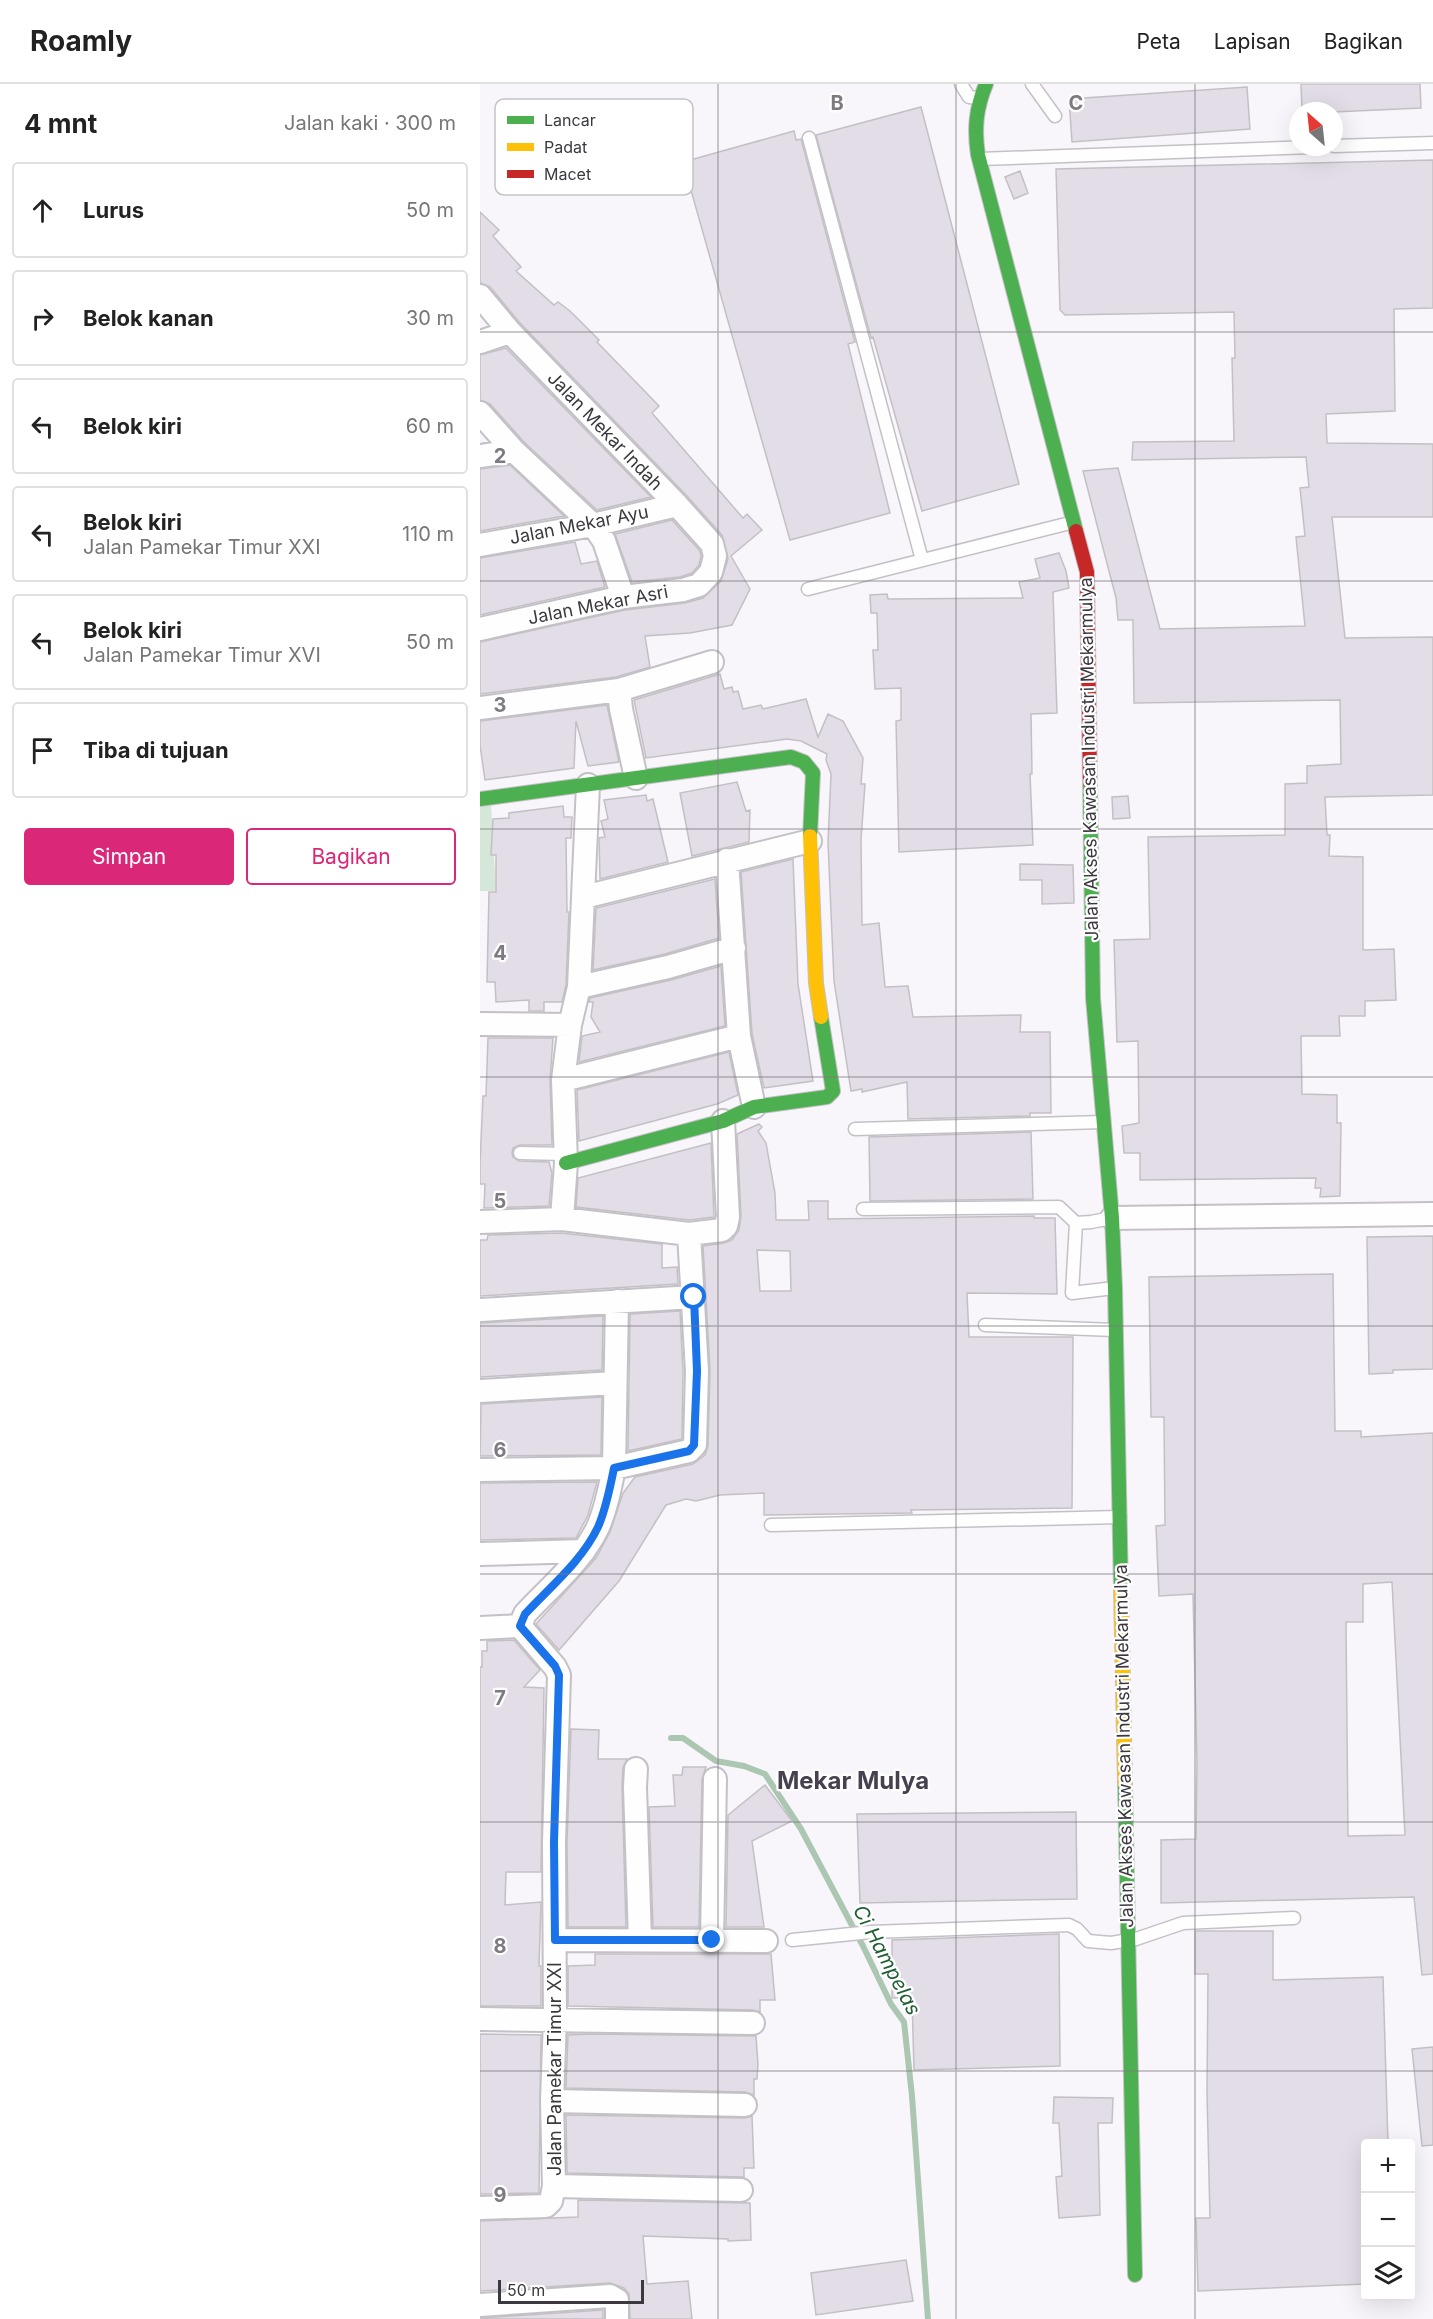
<!DOCTYPE html>
<html lang="id">
<head>
<meta charset="utf-8">
<style>
	:root { --surface:#fff; --page:#f6f6f6; --text:#222; --muted:#767676; --line:#e0e0e0; --accent:#db2777 }
	body { margin:0; font-family:Inter,sans-serif; background:var(--page); color:var(--text) }
	.controls { position:absolute; right:18px; bottom:18px; display:grid; overflow:hidden; border-radius:6px; box-shadow:0 6px 24px #0002 }
	.controls button { width:54px; height:54px; display:grid; place-items:center; padding:0; border:0; border-bottom:2px solid var(--line); background:var(--surface); color:var(--text); font:30px sans-serif }
	.compass { position:absolute; left:809px; top:18px; width:54px; height:54px; border-radius:50%; background:var(--surface); box-shadow:0 6px 24px #0002; rotate:333deg }
	.scale { position:absolute; left:18px; bottom:15px; width:146px; box-sizing:border-box; padding-left:6px; border:3px solid #3c383f; border-top:0; font-size:16px; line-height:21px; white-space:nowrap; color:#3c383f; -webkit-text-stroke:4px #fff; paint-order:stroke }
	.stop { position:absolute; width:18px; height:18px; margin:-14px; border:4px solid #1a73e8; border-radius:50%; background:#fff }
	.stop.end { background:#1a73e8; border-color:#fff; box-shadow:0 2px 6px #0008 }
	.list { margin:0; padding:0; list-style:none }
	h2 { display:flex; justify-content:space-between; align-items:center; height:78px; margin:0; padding:0 24px; font-size:26px }
	h2 small { font-size:20px; font-weight:400; color:var(--muted) }
	.list li { display:grid; grid-template-columns:39px 1fr auto; gap:18px; align-items:center; box-sizing:border-box; height:96px; margin:0 12px 12px; padding:0 12px; border:2px solid var(--line); border-radius:6px }
	.list b { display:block; font-size:22px; white-space:nowrap }
	.list p { margin:0; font-size:20px; white-space:nowrap; color:var(--muted) }
	.list em { font-size:20px; font-style:normal; color:var(--muted) }
	.actions { display:flex; gap:12px; padding:18px 24px }
	.actions a { flex:1; padding:14px 0; border:2px solid var(--accent); border-radius:6px; text-align:center; font-size:21px; color:var(--accent) }
	.actions .main { background:var(--accent); color:#fff }
	.icon { flex:none; width:33px; height:33px; fill:none; stroke:currentColor; stroke-width:2; stroke-linecap:round; stroke-linejoin:round }
	.map { position:relative; flex:none; width:953px; height:2235px; overflow:hidden }
	header { display:flex; align-items:center; gap:36px; box-sizing:border-box; height:84px; padding:0 30px; background:var(--surface); border-bottom:2px solid var(--line) }
	header strong { font-size:28px }
	nav { display:flex; gap:33px; margin-inline-start:auto; font-size:21px }
	main { display:flex }
	aside { flex:1; background:var(--surface) }
	.map>svg:first-child { display:block }
</style>
</head>
<body>
<header>
<strong>Roamly</strong>
<nav><a>Peta</a><a>Lapisan</a><a>Bagikan</a></nav>
</header>
<main>
<aside>
<h2>4 mnt<small>Jalan kaki · 300 m</small></h2>
<ul class="list">
<li><svg class="icon" aria-label="ahead" viewBox="0 0 24 24"><path d="M12 20V5M6 11l6-6 6 6"/></svg><div><b>Lurus</b></div><em>50 m</em></li>
<li><svg class="icon" aria-label="right" viewBox="0 0 24 24"><path d="M7 20v-9h11M14 6l5 5-5 5"/></svg><div><b>Belok kanan</b></div><em>30 m</em></li>
<li><svg class="icon" aria-label="left" viewBox="0 0 24 24"><path d="M17 20v-9H6M10 6l-5 5 5 5"/></svg><div><b>Belok kiri</b></div><em>60 m</em></li>
<li><svg class="icon" aria-label="left" viewBox="0 0 24 24"><path d="M17 20v-9H6M10 6l-5 5 5 5"/></svg><div><b>Belok kiri</b><p>Jalan Pamekar Timur XXI</p></div><em>110 m</em></li>
<li><svg class="icon" aria-label="left" viewBox="0 0 24 24"><path d="M17 20v-9H6M10 6l-5 5 5 5"/></svg><div><b>Belok kiri</b><p>Jalan Pamekar Timur XVI</p></div><em>50 m</em></li>
<li><svg class="icon" aria-label="arrive" viewBox="0 0 24 24"><path d="M6 21V4h12l-3 4 3 4H6"/></svg><div><b>Tiba di tujuan</b></div></li>
</ul>
<div class="actions"><a class="main">Simpan</a><a>Bagikan</a></div>
</aside>
<div class="map">
<svg width="953" height="2235" viewBox="0 0 953 2235">
	<rect width="100%" height="100%" fill="#f9f6fb"/>
	<path fill="#d5e7d9" d="M11,719l5,88h-16v-84z"/>
	<g fill="none" stroke-linecap="round" stroke-linejoin="round">
		<path stroke="#abc7b1" stroke-width="6" d="M191,1654h12l33,23 28,5 21,8 36,55 62,117 28,58 13,18 8,74 16,223"/>
	</g>
	<path fill="#e2dde7" stroke="#c3c0c5" stroke-width="1.5" fill-rule="evenodd" d="M821,0h119l1,24 -87,4 -32,-1z
		M767,3l3,42 -178,13 -3,-43z
		M441,23l98,377 -97,27 -49,-174 -2,1 -55,-203z
		M314,47l2,9 5,-1 54,203 -7,2 42,169 -100,27 -107,-378z
		M953,76v148l-39,1 1,102 -69,3 1,29 106,1v73h-101l13,121 88,-1v158l-108,2 2,38h3l-1,21 34,1v93l31,-1 2,51 -31,1v15h-26l1,20h-39l1,58 35,1v28h4l-1,73 -20,1 1,-9h-6l1,-10 -176,2v-27h-16l-2,-27 17,-3 -1,-82 -21,1 -3,-102 36,-1 -2,-102 137,-2v-51l22,-1v-17l34,-2 -1,-64 -206,3 -1,-83h-15l-2,-22 -33,-127 35,-3 42,161 145,-3 -9,-89 9,-1 -5,-48 9,-1 -3,-30 -174,3 1,-18 101,-1 -2,-83h3l-1,-46 -169,3 -5,-5 -4,-141z
		M540,87l8,22 -14,6 -9,-22z
		M0,128l19,18 -6,6 28,31 -5,4 38,34 4,-3 12,9 29,29 -2,2 62,64 -7,7 91,105 4,-4 15,16 -31,26 19,33 -18,36 -42,8 -45,3 5,31 -34,10 -136,17v-52l145,-32 60,-7 18,-5 18,-17 7,-22 -6,-24 -35,-39 -167,-173 -30,-36 -10,-4z
		M26,264l145,149 -54,13 -73,-68 -34,-38 -10,-4v-45z
		M30,381l54,51 -84,15v-62z
		M192,436l28,31 1,5 -2,9 -7,8 -12,4 -48,5 -17,-48z
		M95,458l6,22 16,-3 8,26 -125,28v-57z
		M579,469l7,18 3,17 -16,4 4,121 -26,1 1,60h-2l3,71 -134,7 -3,-131 5,-1v-32l-26,1 -2,-39h5l-1,-37h-6l-1,-18 17,-1 1,5 135,-1 -4,-16 21,-4 -5,-19z
		M240,590l4,15 8,-2 1,5 5,-1 5,18 18,-4 2,4 43,-10 12,38 10,-23 15,7 20,37 -2,26h4l-4,56 1,85 17,-2 6,64 23,-1 5,31 108,-2 -1,17h30l1,81h-21v3l-122,3 -1,-37 -45,10v-3l-11,2 -17,-110 -6,-138 3,-69 -5,-14 1,-6 -26,-13 -14,-2 -141,19 -12,-58z
		M127,621l12,57 -31,4 -12,-45 -2,47 -89,12 -5,-35v-24z
		M257,698l9,29 4,-1 -1,32 -57,14 -12,-63z
		M166,711l1,6 6,-2 15,63 -68,17 -1,-41 6,-1 -4,-16 7,-2 -4,-19z
		M648,712l2,22 -17,1 -1,-22z
		M83,722l1,11h8l-1,21h-5l1,74h2l-3,73 -4,17h-18v9h-15v-11l-33,2 -1,-20h-8l2,-90h7v-37h-5l2,-36 16,-1v-5z
		M313,775l5,125 15,97 -49,7 -12,-54 -11,-162z
		M540,780l53,1 1,38 -32,1v-24h-22z
		M235,795l4,59 -54,16 -72,16 3,-62z
		M241,882l4,60 -146,36 3,-26 18,-4 -9,-15 2,-15h-4l1,-4 81,-18z
		M8,954h65l-3,42 2,65h-32l-7,3 -1,5 1,4 6,4 30,1 3,11 -3,33 -65,2 1,-24h-5v-21l3,-67h3z
		M249,968l9,43 -21,9 -138,37 -2,-51z
		M279,1040l3,3 -4,4 8,12 9,50 1,27h33l-1,-19h20v18l206,-3v2h21l2,76 -90,-1 2,44h104l-1,171 -161,2 1,3 -148,2v-22l-44,2 -24,6 -10,-2 -20,6 -47,76 -60,69 -23,-26 60,-66 14,-26 13,-39 12,-16 58,-13 12,-9 3,-9 2,-76 -7,-124 21,-3 8,-3 7,-10 2,-14 -4,-82zM277,1166l33,1 1,40h-31z
		M551,1048l2,67 -163,2 -1,-64z
		M231,1059l3,74 -25,3 -113,-13 2,-29z
		M81,1149l101,11v24l15,-1 1,17 -198,12v-56h7l1,-5z
		M953,1152v133l-40,1v3l-24,1 -2,-137z
		M853,1190l2,157h26v6l72,-4v541l-11,1 -8,-78 -253,6v-63l35,-1 1,-77 -4,-168 -34,2 -3,-70 9,-1 -1,-108h-13l-2,-140zM912,1498l13,253 -57,1 -2,-214h17v-38z
		M200,1227l3,60 -1,68 -54,12 2,-137z
		M123,1232l-1,54 -122,7v-54z
		M122,1313l-1,58 -121,1 1,-52z
		M117,1398l-9,33 -12,23 -96,2v-57z
		M34,1556l26,30 -16,17 20,1 -3,184h-35l-1,33 36,-3 -2,64h2v40h-61v-339h2v-16h5v-10z
		M91,1645l28,1 -1,29h29l-4,9 -1,18 4,141h-58l-1,-85z
		M203,1683h23l-4,12 -3,148h-46l-4,-120 26,-1 -2,-31h9z
		M285,1701l27,36 -40,20 12,86h-38l2,-112z
		M596,1728l1,87 -217,4 -3,-89z
		M715,1847h78v49l110,-3 5,167h-23v140l-167,7 -2,-73h14l-3,-125 1,-119h-13z
		M579,1850l1,132 -146,4 -2,-72h-20v-58z
		M115,1870h176l4,46h-15v12l-7,-2 -185,-4v-40l27,-1z
		M0,1950l61,1 -2,158 -59,1z
		M111,1950l165,2 2,28 -1,15h-3v16l-9,-3 -179,-4 2,-53z
		M953,1963v98l-11,1 -10,-97z
		M574,2013l59,1 -1,25h-14l2,92 -41,3 -3,-41 6,-1 -3,-53h-6z
		M86,2031l179,3 7,-2 2,52h-10v9l-177,-4z
		M98,2116l172,3 1,37 -23,1v-2l-85,-3 4,48 41,-3 4,38h-62l-1,-25 -5,-6 -14,-5 -130,8v-70l98,-4z
		M426,2176l7,41 -97,14 -5,-42z
		M123,2226v9h-123v-1z"/>
	<g fill="none" stroke-linecap="round" stroke-linejoin="round">
		<defs>
			<path id="lane" d="M481,0l8,13 9,1
				M552,0l23,32
				M329,54l113,422
				M854,62l99,-3
				M500,75l332,-12
				M328,505l266,-67
				M375,1045l248,-7
				M40,1069l45,1
				M383,1125l196,-2 17,16 15,-1 20,-4
				M596,1139l-4,70 42,-5
				M505,1241l130,5
				M291,1441l349,-8
				M312,1856l79,-8 198,-7 8,4 11,12 23,2 25,-4 47,-16 111,-5"/>
			<path id="street" d="M0,212l30,36 167,173 35,39 3,12 -4,16 -12,13 -16,5 -60,7 -143,32
				M0,258l30,-10
				M0,329l34,38 79,74 11,16 19,56
				M0,372l34,-5
				M0,461l113,-20 84,-20
				M139,606l93,-28
				M0,624l139,-18 2,19 15,69
				M247,776l12,176 15,71
				M104,813l226,-56
				M99,903l89,-20 66,-19
				M0,940l90,1
				M83,996l176,-44
				M632,1134l321,-4
				M82,1135l4,-56 -3,-83 7,-55 9,-38 9,-202
				M0,1138l82,-3 127,15 33,-4 4,-4 2,-9 -5,-96
				M0,1226l214,-13
				M0,1307l135,-8
				M0,1386l134,-2 3,-167
				M0,1470l104,-3
				M40,1542l5,-12c25,-27 57,-53 73,-87 8,-18 12,-39 16,-59l75,-17 6,-6 2,-74 -8,-137
				M0,1544l40,-2
				M156,1685l-1,18 5,153
				M75,1856l211,1
				M232,1856l3,-161
				M0,1935l273,4
				M72,2017l193,4
				M74,2102l187,4
				M0,2124l66,-2 5,-5 3,-15 -2,-85 3,-82 -1,-177 5,-167 -4,-8 -35,-41
				M0,2221l130,-9 7,4v19"/>
			<path id="fast" d="M506,0c-10,24 -12,45 -8,71l98,376
				M610,698l3,216 19,220 3,70 6,301
				M0,715l311,-42 13,5 9,11 -3,63
				M86,1079l157,-42 31,-14 73,-10 6,-6 -12,-74
				M645,1699l10,492"/>
			<path id="slow" d="M330,752l6,147 5,34
				M641,1505l4,194"/>
			<path id="jam" d="M596,447l11,41 3,210"/>
		</defs>
		<use href="#lane" stroke="#c4c1c6" stroke-width="15"/>
		<use href="#street" stroke="#c4c1c6" stroke-width="26"/>
		<use href="#fast" stroke="#c4c1c6" stroke-width="16"/>
		<use href="#slow" stroke="#c4c1c6" stroke-width="16"/>
		<use href="#jam" stroke="#c4c1c6" stroke-width="16"/>
		<use href="#lane" stroke="#fefefe" stroke-width="12"/>
		<use href="#street" stroke="#fefefe" stroke-width="22"/>
		<use href="#fast" stroke="#4caf50" stroke-width="14"/>
		<use href="#slow" stroke="#ffc107" stroke-width="14"/>
		<use href="#jam" stroke="#c62828" stroke-width="14"/>
	</g>
	<g fill="none" stroke-linecap="round" stroke-linejoin="round">
		<path stroke="#1a73e8" stroke-width="8" d="M214,1213l3,74 -3,74 -5,6 -75,17c-4,20 -8,41 -16,59 -16,34 -48,60 -73,87l-5,12 35,40 4,9 -5,167 1,98h157"/>
	</g>
	<path fill="none" stroke="#7e7a81" stroke-width="1.5" stroke-opacity="0.55" d="M238,0v2235M476,0v2235M715,0v2235M0,248h953M0,497h953M0,745h953M0,993h953M0,1242h953M0,1490h953M0,1738h953M0,1987h953"/>
	<g text-anchor="middle" stroke-width="4.5" stroke-linejoin="round" paint-order="stroke">
		<g font-size="18" fill="#3c383f" stroke="#fff">
			<text transform="translate(125 347) rotate(46)" y="6">Jalan Mekar Indah</text>
			<text transform="translate(99 441) rotate(-11)" y="6">Jalan Mekar Ayu</text>
			<text transform="translate(118 521) rotate(-11)" y="6">Jalan Mekar Asri</text>
			<text transform="translate(609 675) rotate(-91)" y="6">Jalan Akses Kawasan Industri Mekarmulya</text>
			<text transform="translate(644 1662) rotate(-91)" y="6">Jalan Akses Kawasan Industri Mekarmulya</text>
			<text transform="translate(75 1985) rotate(-90)" y="6">Jalan Pamekar Timur XXI</text>
		</g>
		<g font-size="20" font-style="italic" fill="#1e5e32" stroke="#fff">
			<text transform="translate(407 1876) rotate(62)" y="7">Ci Hampelas</text>
		</g>
		<g font-size="24" font-weight="bold" fill="#47404f" stroke="#fff">
			<text x="373" y="1705">Mekar Mulya</text>
		</g>
	</g>
	<rect x="15" y="15" width="198" height="96" rx="9" fill="#fff" stroke="#c4c3c5" stroke-width="1.5"/>
	<rect x="27" y="32" width="27" height="8" fill="#4caf50"/>
	<rect x="27" y="59" width="27" height="8" fill="#ffc107"/>
	<rect x="27" y="86" width="27" height="8" fill="#c62828"/>
	<g font-size="16" fill="#3c383f">
		<text x="64" y="42">Lancar</text>
		<text x="64" y="69">Padat</text>
		<text x="64" y="96">Macet</text>
	</g>
	<g font-size="20" text-anchor="middle" font-weight="bold" fill="#7e7a81" stroke="#fff" stroke-width="4.5" stroke-linejoin="round" paint-order="stroke">
		<text x="357" y="26">B</text>
		<text x="596" y="26">C</text>
		<text x="20" y="379">2</text>
		<text x="20" y="628">3</text>
		<text x="20" y="876">4</text>
		<text x="20" y="1124">5</text>
		<text x="20" y="1373">6</text>
		<text x="20" y="1621">7</text>
		<text x="20" y="1869">8</text>
		<text x="20" y="2118">9</text>
	</g>
</svg>
<div class="controls">
<button>+</button>
<button>−</button>
<button><svg class="icon" aria-label="layers" viewBox="0 0 24 24"><path d="M12 4l9 5-9 5-9-5zM3 14l9 5 9-5"/></svg></button>
</div>
<svg class="compass" viewBox="-18 -18 36 36"><path d="M0-13l5 13h-10z" fill="#e53935"/><path d="M0 13l5-13h-10z" fill="#767676"/></svg>
<div class="scale">50 m</div>
<div class="stop" style="left:214px;top:1213px"></div>
<div class="stop end" style="left:232px;top:1856px"></div>
</div>
</main>
</body>
</html>
